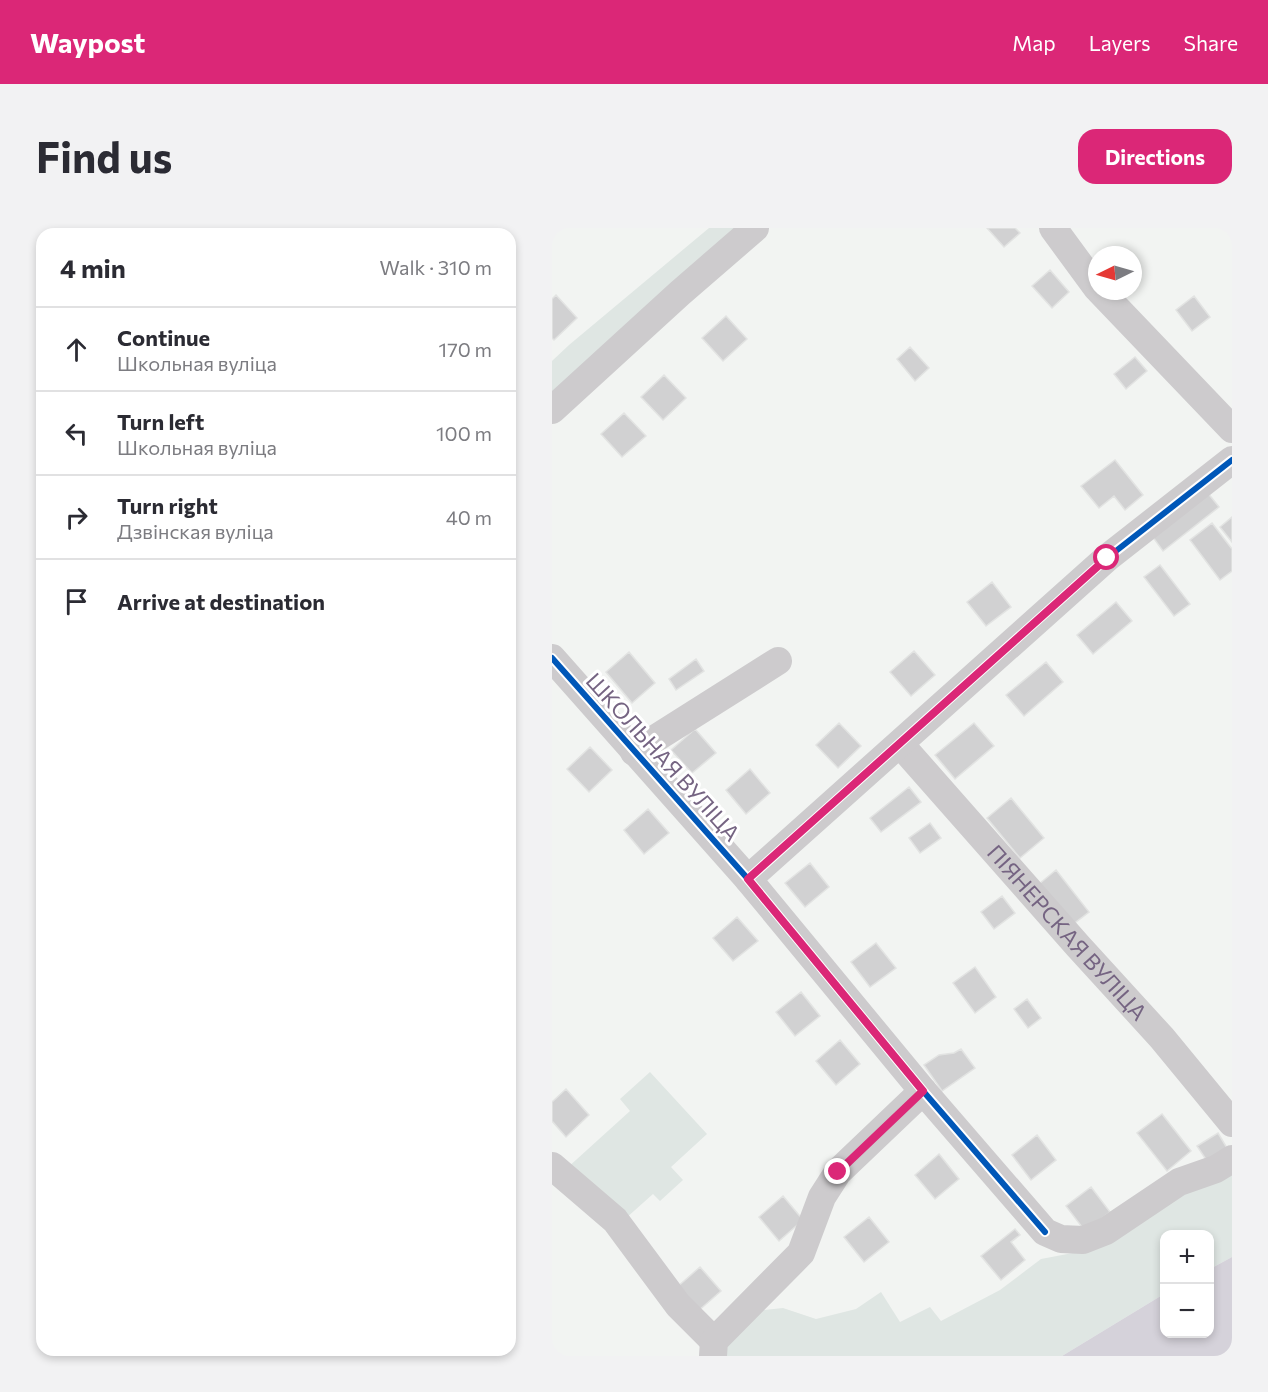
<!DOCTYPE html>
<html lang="en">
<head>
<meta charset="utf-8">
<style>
	:root { --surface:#fff; --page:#f2f2f3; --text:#2b2b33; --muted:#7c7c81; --line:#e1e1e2; --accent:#db2777 }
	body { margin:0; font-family:Commissioner,sans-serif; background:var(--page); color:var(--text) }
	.controls { position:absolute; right:18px; bottom:18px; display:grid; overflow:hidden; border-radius:12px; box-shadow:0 3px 9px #0003 }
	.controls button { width:54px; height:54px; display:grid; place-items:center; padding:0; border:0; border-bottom:2px solid var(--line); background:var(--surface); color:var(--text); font:30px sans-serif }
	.compass { position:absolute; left:536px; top:18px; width:54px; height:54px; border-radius:50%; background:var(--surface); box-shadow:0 3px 9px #0003; rotate:265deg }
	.stop { position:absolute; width:18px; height:18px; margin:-14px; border:4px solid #db2777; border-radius:50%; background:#fff }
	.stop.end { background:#db2777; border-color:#fff; box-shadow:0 2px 6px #0008 }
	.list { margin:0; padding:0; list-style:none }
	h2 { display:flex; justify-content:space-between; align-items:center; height:78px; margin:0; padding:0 24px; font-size:26px }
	h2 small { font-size:20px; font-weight:400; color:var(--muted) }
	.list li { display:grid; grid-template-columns:39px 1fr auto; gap:18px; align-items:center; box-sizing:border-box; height:84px; padding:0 24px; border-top:2px solid var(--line) }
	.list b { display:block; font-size:22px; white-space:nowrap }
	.list p { margin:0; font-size:20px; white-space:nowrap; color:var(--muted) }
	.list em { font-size:20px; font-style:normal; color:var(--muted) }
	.icon { flex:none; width:33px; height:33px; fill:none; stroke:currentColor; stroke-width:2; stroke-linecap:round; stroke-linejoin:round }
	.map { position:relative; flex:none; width:680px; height:1128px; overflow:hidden; border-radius:18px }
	header { display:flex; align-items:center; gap:36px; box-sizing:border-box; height:84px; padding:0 30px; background:var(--accent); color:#fff }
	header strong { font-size:28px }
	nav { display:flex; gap:33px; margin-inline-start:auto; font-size:21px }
	.intro { display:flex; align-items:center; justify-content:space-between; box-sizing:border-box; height:144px; padding:0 36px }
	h1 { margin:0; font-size:42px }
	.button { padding:15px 27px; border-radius:18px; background:var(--accent); color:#fff; font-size:21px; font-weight:700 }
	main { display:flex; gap:36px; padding:0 36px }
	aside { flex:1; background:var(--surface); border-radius:18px; box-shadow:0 3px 9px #0003 }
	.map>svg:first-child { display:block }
</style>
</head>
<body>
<header>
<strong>Waypost</strong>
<nav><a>Map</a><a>Layers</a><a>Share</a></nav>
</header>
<div class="intro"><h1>Find us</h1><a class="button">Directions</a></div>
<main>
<aside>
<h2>4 min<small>Walk · 310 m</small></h2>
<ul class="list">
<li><svg class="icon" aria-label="ahead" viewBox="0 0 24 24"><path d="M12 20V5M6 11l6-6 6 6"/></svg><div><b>Continue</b><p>Школьная вуліца</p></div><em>170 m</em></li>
<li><svg class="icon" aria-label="left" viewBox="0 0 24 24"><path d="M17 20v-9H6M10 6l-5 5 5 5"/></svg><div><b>Turn left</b><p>Школьная вуліца</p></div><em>100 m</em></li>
<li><svg class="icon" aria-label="right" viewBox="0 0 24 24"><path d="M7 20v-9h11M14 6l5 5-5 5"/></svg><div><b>Turn right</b><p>Дзвінская вуліца</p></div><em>40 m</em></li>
<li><svg class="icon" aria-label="arrive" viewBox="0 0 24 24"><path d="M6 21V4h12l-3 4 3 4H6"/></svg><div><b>Arrive at destination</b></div></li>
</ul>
</aside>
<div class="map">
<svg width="680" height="1128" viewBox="0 0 680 1128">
	<rect width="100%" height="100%" fill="#f2f4f2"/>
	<path fill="#dfe6e3" d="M157,0h34l-191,170v-37l17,-16z
		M98,844l57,62 -36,33 12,13 -23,21 -7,-7 -28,25 -59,-50 64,-58 -10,-12z
		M680,943v86l-22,12v-35h-46v60l-102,62h-337v-8l30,-37 28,-3 33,11 40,-10 25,-17 19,30 30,-15 11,14 59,-31 41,-31 37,-7 81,-48z"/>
	<path fill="#d5d2da" d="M680,1029v99h-170l102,-62v40h46v-65z"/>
	<path fill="#d1d1d2" stroke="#e2e3e2" stroke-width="1.5" d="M435,0h28l5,5 -16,14z
		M498,42l19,22 -17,16 -20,-22z
		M4,67l21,23 -23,22 -2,-2v-39z
		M642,68l16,21 -18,14 -16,-21z
		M174,88l21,23 -24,22 -21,-23z
		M358,119l19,21 -14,13 -18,-22z
		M583,129l12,14 -21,18 -12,-15z
		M112,147l22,23 -23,22 -22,-23z
		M72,185l22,23 -24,21 -21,-23z
		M563,232l28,35 -18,15 -11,-14 -15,12 -18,-22z
		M655,264l12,15 -56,44 -11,-15z
		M680,289v25l-12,-15z
		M660,295l20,26v22l-12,9 -30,-40z
		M608,337l30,39 -16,12 -30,-39z
		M440,354l19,25 -25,19 -19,-24z
		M564,374l16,19 -39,33 -16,-19z
		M362,423l21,24 -24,21 -21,-24z
		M77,424l26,31 -23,20 -26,-31z
		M144,431l8,12 -28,19 -7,-11z
		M494,434l17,20 -39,34 -18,-21z
		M287,495l22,23 -23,22 -22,-23z
		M422,495l20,23 -39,33 -20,-24z
		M143,501l21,24 -24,20 -21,-23z
		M38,519l22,23 -23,22 -22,-23z
		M198,541l20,24 -24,21 -20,-24z
		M357,559l12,15 -40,30 -11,-14z
		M459,570l33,40 -24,20 -33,-40z
		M96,581l21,24 -25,21 -20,-24z
		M378,595l11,15 -21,15 -11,-15z
		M258,635l19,24 -24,20 -20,-24z
		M504,642l33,42 -17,13 -33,-41z
		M450,668l13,17 -21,16 -13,-17z
		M185,689l21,24 -25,20 -20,-23z
		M324,715l20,25 -26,19 -19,-25z
		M423,739l21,30 -21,16 -22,-30z
		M249,764l19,24 -25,20 -19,-24z
		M475,771l14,19 -13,10 -14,-19z
		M288,812l20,24 -24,21 -20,-24z
		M409,821l14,19 -33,23 -18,-26 15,-10 15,-2z
		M14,861l23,26 -23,22 -14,-16v-19z
		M610,886l29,37 -24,20 -30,-38z
		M666,905l9,15 -20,13 -10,-15z
		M485,907l19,25 -25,20 -19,-25z
		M387,926l20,25 -24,20 -20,-24z
		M539,959l19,25 -25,19 -19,-25z
		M231,968l20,24 -24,21 -20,-24z
		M317,989l20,25 -25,20 -20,-25z
		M463,1001l5,6 -9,7 14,18 -24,20 -20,-24z
		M148,1039l21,24 -24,21 -21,-24z"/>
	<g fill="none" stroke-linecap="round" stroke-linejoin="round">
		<g stroke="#cdcbcd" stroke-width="28">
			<path d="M501,0l44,60"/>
			<path d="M548,63l132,138"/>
			<path d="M0,182l128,-117 75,-65"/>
			<path d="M0,430l196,221 175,212 122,141 16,7 22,1 23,-9 73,-49 37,-13 16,-10"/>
			<path id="s1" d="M348,516l178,202 84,92 70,85"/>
			<path d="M82,524l144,-91"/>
			<path d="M196,651l359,-321 125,-98"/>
			<path d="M0,938l63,54 63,85 36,36"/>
			<path d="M161,1128l1,-15 87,-88 21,-56 16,-25 85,-81"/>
		</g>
		<defs>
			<path id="cycleway" d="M0,430l196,221 175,212 122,141
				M196,651l359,-321 125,-98"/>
		</defs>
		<use href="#cycleway" stroke="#fff" stroke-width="10"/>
		<use href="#cycleway" stroke="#0057b8" stroke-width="6"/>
	</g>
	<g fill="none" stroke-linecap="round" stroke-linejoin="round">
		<path stroke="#db2777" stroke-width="8" d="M286,944l85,-81 -175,-212 359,-321"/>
	</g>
	<g text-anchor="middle" stroke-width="6" stroke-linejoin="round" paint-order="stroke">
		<g font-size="22" fill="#756482" stroke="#fff">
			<text transform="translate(111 529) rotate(48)" y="8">ШКОЛЬНАЯ ВУЛІЦА</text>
			<text dy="8" stroke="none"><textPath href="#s1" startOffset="252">ПІЯНЕРСКАЯ ВУЛІЦА</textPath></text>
		</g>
	</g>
</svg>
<div class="controls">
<button>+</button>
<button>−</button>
</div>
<svg class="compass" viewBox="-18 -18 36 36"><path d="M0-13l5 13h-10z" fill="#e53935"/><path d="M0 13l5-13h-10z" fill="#7c7c81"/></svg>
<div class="stop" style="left:555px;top:330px"></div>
<div class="stop end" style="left:286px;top:944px"></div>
</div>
</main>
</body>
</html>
